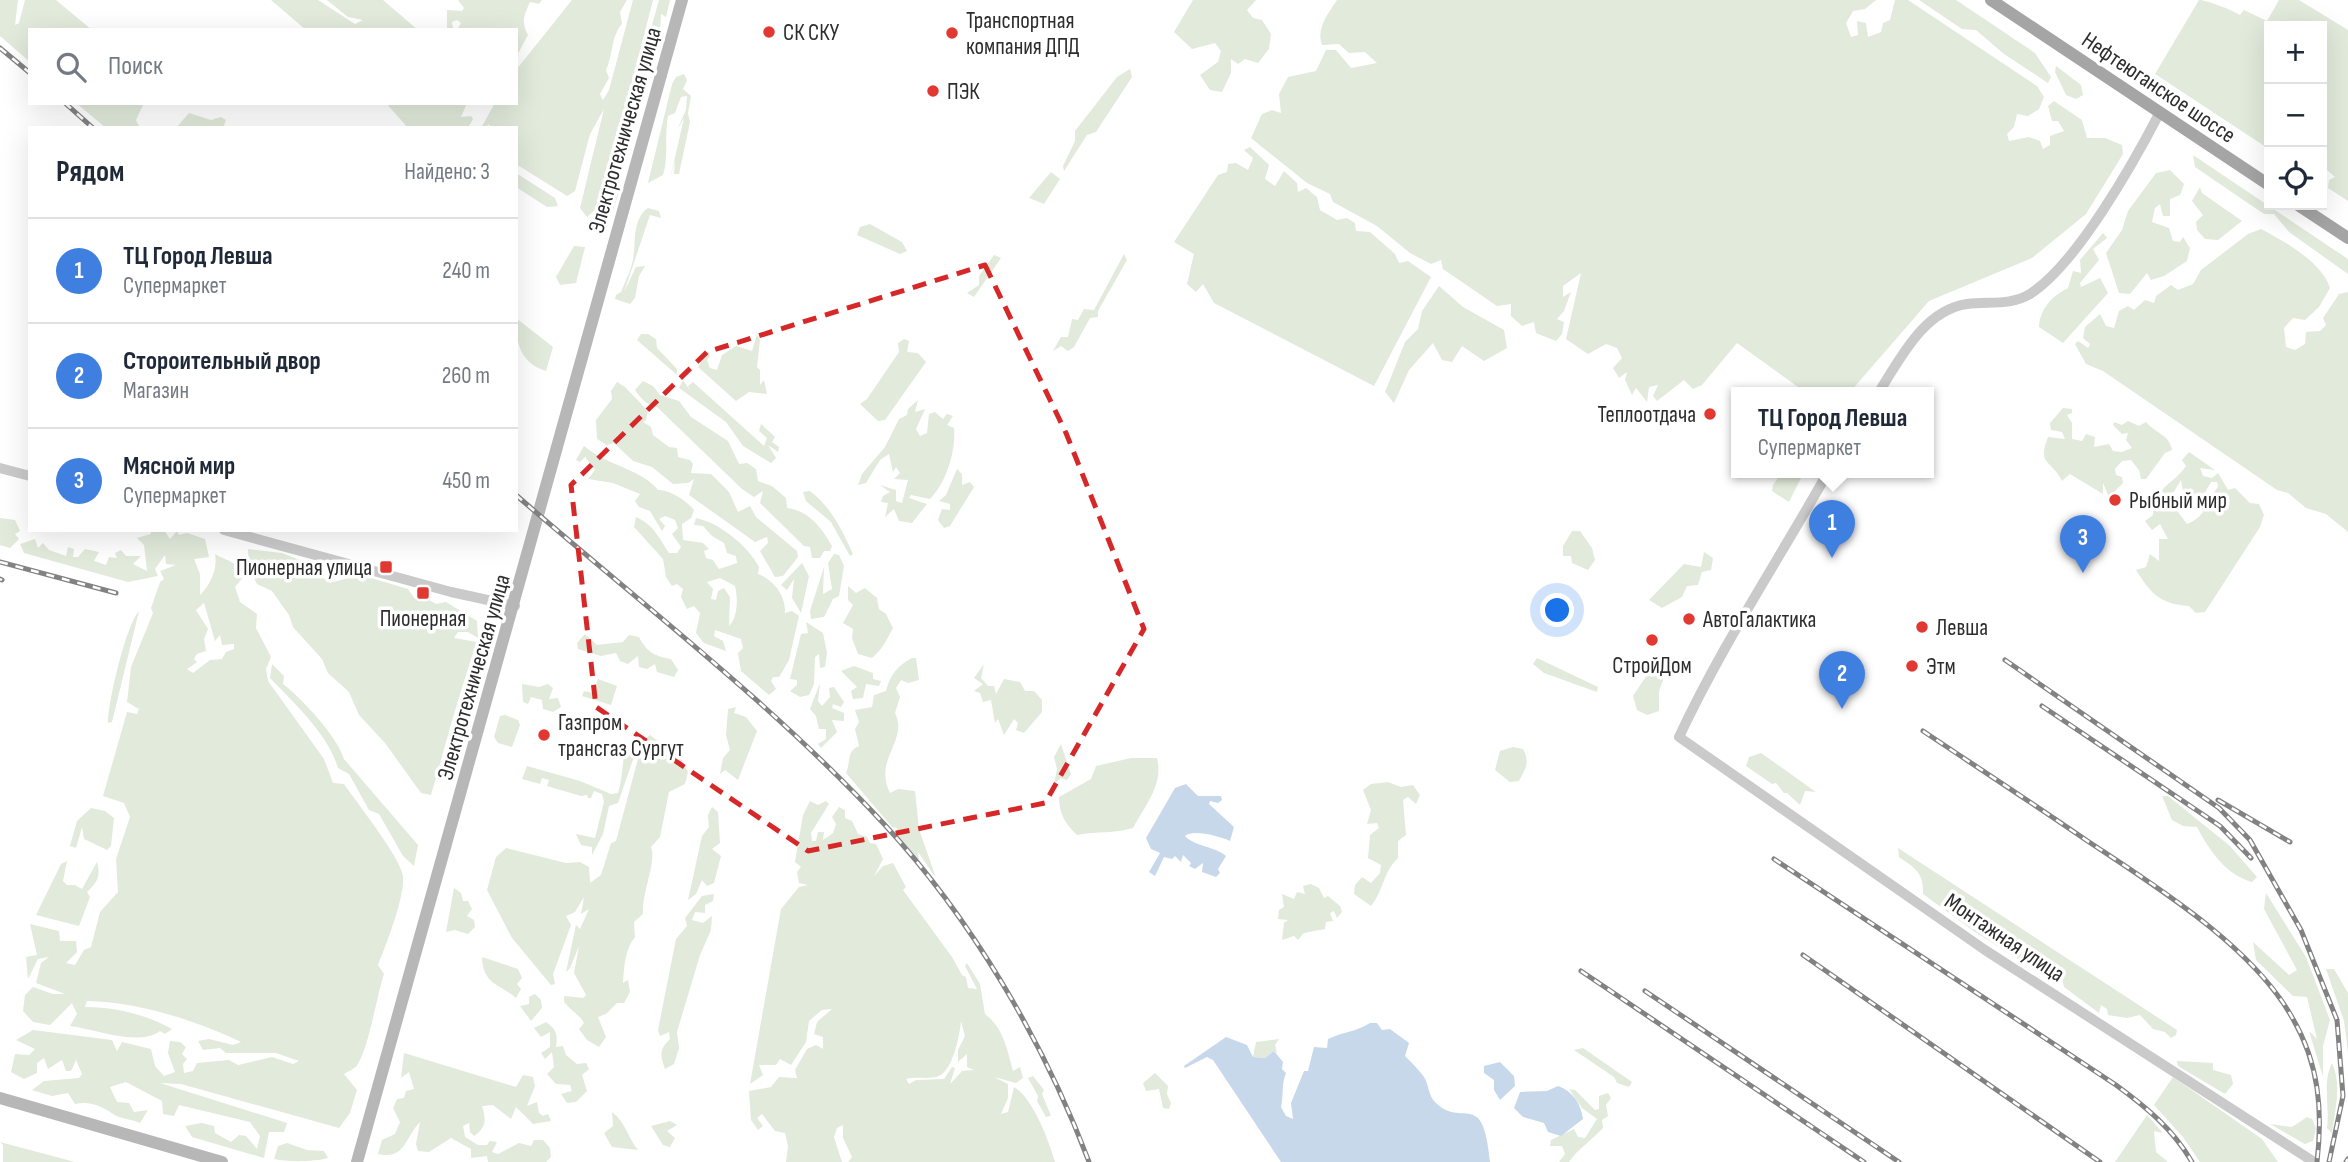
<!DOCTYPE html>
<html lang="ru">
<head>
<meta charset="utf-8">
<style>
	:root { --surface:#fff; --page:#f6f6f7; --text:#1f2937; --muted:#747a83; --line:#e0e1e3; --accent:#111827 }
	body { margin:0; font-family:"Sofia Sans Condensed",sans-serif; background:var(--page); color:var(--text) }
	.controls { position:absolute; right:21px; top:21px; display:grid; overflow:hidden; border-radius:0px; box-shadow:0 7px 28px #0002 }
	.controls button { width:63px; height:63px; display:grid; place-items:center; padding:0; border:0; border-bottom:2px solid var(--line); background:var(--surface); color:var(--text); font:35px sans-serif }
	.you { position:absolute; left:1558px; top:611px; width:24px; height:24px; margin:-18px; border:5px solid #fff; border-radius:50%; background:#1a73e8; box-shadow:0 0 0 10px #1a73e833 }
	.badge { display:grid; place-items:center; width:46px; height:46px; border-radius:50%; background:var(--accent); color:#fff; font-size:23px; font-weight:700 }
	.pin { position:absolute; translate:-50% -58px; filter:drop-shadow(0 2px 4px #0008) }
	.pin::after { content:''; position:absolute; top:37px; width:24px; height:21px; background:inherit; clip-path:polygon(0 0,100% 0,50% 100%) }
	.popup { position:absolute; left:1731px; top:387px; width:203px; height:91px; box-sizing:border-box; display:grid; place-content:center; border-radius:0px; background:var(--surface); filter:drop-shadow(0 2px 5px #0005); font-size:23px; white-space:nowrap; color:var(--muted) }
	.popup b { font-size:26px; color:var(--text) }
	.popup::after { content:''; position:absolute; left:50%; top:100%; margin-left:-14px; border:14px solid transparent; border-top-color:var(--surface) }
	.list { margin:0; padding:0; list-style:none }
	h2 { display:flex; justify-content:space-between; align-items:center; height:91px; margin:0; padding:0 28px; font-size:30px }
	h2 small { font-size:23px; font-weight:400; color:var(--muted) }
	.list li { display:grid; grid-template-columns:46px 1fr auto; gap:21px; align-items:center; box-sizing:border-box; height:105px; padding:0 28px; border-top:2px solid var(--line) }
	.list b { display:block; font-size:26px; white-space:nowrap }
	.list p { margin:0; font-size:23px; white-space:nowrap; color:var(--muted) }
	.list em { font-size:23px; font-style:normal; color:var(--muted) }
	.icon { flex:none; width:38px; height:38px; fill:none; stroke:currentColor; stroke-width:2; stroke-linecap:round; stroke-linejoin:round }
	.map { position:relative; flex:none; width:2348px; height:1162px; overflow:hidden }
	.search { position:absolute; background:var(--surface); box-shadow:0 7px 28px #0002; left:28px; top:28px; width:490px; height:77px; display:flex; align-items:center; gap:18px; box-sizing:border-box; padding:0 24px; border-radius:0px; color:var(--muted); font-size:26px }
	.panel { position:absolute; background:var(--surface); box-shadow:0 7px 28px #0002; left:28px; top:126px; width:490px; height:406px; border-radius:0px }
	.map>svg:first-child { display:block }
</style>
</head>
<body>
<div class="map">
<svg width="2348" height="1162" viewBox="0 0 2348 1162">
	<rect width="100%" height="100%" fill="#fff"/>
	<path fill="#e1eadb" fill-rule="evenodd" d="M0,0h18l-3,25 4,-2 6,-23h31l36,30h-62v32l-30,-26z
		M271,0h47l37,24 8,-4 -15,-3 -21,-17h56l35,30h-112z
		M458,0h84l-3,4 -9,-2c-6,13 -9,20 -2,33l-12,22v-27h-59l4,-7 -4,-3 -5,2 1,6 -6,1v-19l15,1 2,-3z
		M572,0h55l-7,12 2,12c-11,12 -9,31 -16,46l3,8 -9,16 3,6 6,-10 24,-90h20l-12,47 4,3 14,-50h11l-4,17 -5,-3c-1,26 -2,40 -23,60l6,8 -15,41 4,8 -7,9 1,17 -8,14c3,15 -1,25 -6,39l-10,6 -1,-12 -15,13 -7,-9 24,-99 -14,25 -15,57 -8,5 -51,-32v-36h-23l-5,-4 -1,4h-6l14,-25h21v-33z
		M1193,0h63l-9,10 6,8 9,2 9,14 -2,15 -11,14 -13,-4 -7,5 -7,-5v14l-9,19 -12,-2 -10,-15 18,-13 3,-11 -6,-8 -23,6 -18,-17z
		M1337,0h539l-11,9 -12,2 -7,12 5,14 7,-2 -1,-14 9,2 2,14 13,-5 2,-9 7,-3 5,-20h13l129,86 7,11 -5,12 -11,7 -11,-2 -3,13 -7,7 2,7 20,-4 11,4 3,8 7,-4v-9l14,-5 -6,-10h-6l-4,-15 6,-5 28,19 5,18h18l17,7 1,9 -37,60 -54,44 -103,43 -79,91h-45l-68,-49 -35,42 -9,4 -9,-9 -27,21 -4,-5 5,-11 -9,2 -2,15 -11,-14 -4,7 -7,-15 2,-8 -8,6 -6,-10 9,-10 -5,-10 -11,-4 -18,10 -22,-15 15,-66 -18,13v11l8,-5 -7,19 -7,8 7,3 -2,12 -6,7 -20,-8 -2,-11 -12,4 -11,-10v-12l-14,2 -54,-37 -2,-9 -10,4 -21,-11 -33,-27 -44,-24 -3,-8 -23,-11 -56,-45 11,-24 10,-4 9,3 -2,-19 9,-17 28,-6 10,-21h10l15,18 26,-5 -12,-11 -16,1 -10,-9 -17,1c-6,-17 6,-31 15,-45z
		M1919,0h37l79,53 16,24 -3,6 -44,-29 -28,-24 -14,-1z
		M2199,0c8,0 33,10 41,15l4,-5 23,11 12,-21h20l49,30v171l-20,-13 1,-8 6,-3 -8,-7v6l-5,6v-156h-53v123l-114,-75z
		M2056,66l25,19 2,10 -7,4 -10,-4 -11,-23z
		M1130,69l2,8 -36,55 -9,3 -23,36 -1,-5 12,-25v-10l42,-54z
		M684,74l3,6 -4,9 8,7 -3,17 2,9 -11,52h-5l1,-14 -5,19 14,-61 -7,12 9,-20 1,-14 -6,1 -6,16 -7,3c-4,21 1,40 -5,59l-15,8 24,-99 4,-7z
		M76,103h68l-8,17 4,8h-34z
		M386,103h81l-6,14 10,-1 2,3 -5,9h-60z
		M189,113l22,7 10,-3 5,3 -3,8h-47z
		M1250,147l19,18 -4,14 10,7 9,-15 13,12 1,9 8,-4 11,9 3,13 17,10 10,-2 8,5 1,8 14,1 25,22 4,9 9,-2 23,16 -57,109 -160,-83 -11,-19 -7,8 -9,-8 7,-30 -20,-12 44,-67 9,-3 1,-8 8,-1 12,7 5,-12 -9,-8z
		M2193,155l155,104v15l-59,-42 -15,-18h-10l-69,-47z
		M2170,170l14,14 -4,11 -10,4v17h-7l-3,-12 -5,4 -3,14 17,6 4,13 7,1 3,-5 7,11 -3,13 -23,15 -13,4 -4,-7 -17,21 -11,-1 -13,-40 16,-23 6,-19 28,-38z
		M1051,172l9,7 -16,25 -15,-6z
		M516,173l39,25 3,8 -11,1 -28,-18 -3,-3z
		M2200,187l2,6 40,28 -24,19 -13,-1 -8,-9 -1,-8 7,-7 -11,-14z
		M648,208l11,3 2,7 -11,-3 -26,77 12,-25 9,-1 -6,10 -4,22 -5,6 -15,-5 1,-4 5,-3c4,-10 10,-22 12,-32 3,-17 -1,-41 15,-52z
		M870,224l32,18 5,9 -7,3 -43,-19 3,-8z
		M2261,229c23,12 62,34 69,59l-11,19 -14,13 -12,-2 -9,10 2,19 9,3 10,-6 1,-12 14,-1 6,-6 -3,-7 16,-24 9,-2v240l-22,-18 -20,-6 -18,-15 -11,-3 -174,-119 -17,-7 -11,-20 3,-3 10,7 2,-4 -7,-6 2,-11 15,-13 6,12 8,2 5,-17 9,-5 6,4 11,-10 9,3 2,-7 15,-11 7,5 15,-6 8,-14 47,-36z
		M2103,233l4,5 -14,11 6,11 -19,23 1,4 19,-9 8,15 -45,50 -24,-16c1,-18 13,-31 29,-39l5,-17 8,2 -1,-13z
		M574,246l11,1 -9,36 -16,2 -4,-8z
		M1124,254l3,6 -29,51v6l-8,1 -16,29 -6,4 -7,-5 -8,5 8,-14h7l4,-18 6,1 6,-11 10,1z
		M994,255l7,3 -27,39 -7,-4 12,-8v-9z
		M1439,286l24,21 41,23 3,18 -23,13 -22,-15 -10,16 -10,-2 -9,-17 -24,27 -15,33 -9,-11 20,-50 13,-13 4,-18z
		M516,318l37,29 -7,24c-26,-8 -30,-28 -30,-53z
		M641,334h7l8,5 1,9 20,21v6l-40,-35z
		M757,334l3,6 -3,27 3,3v15l4,-5 3,14 -18,-2 -13,9 -38,-34 10,-16 2,5 -3,4 3,8 7,2 5,-15 14,-9 16,5z
		M904,339l5,2 -2,11 11,1 8,9 -41,58 -7,1 -18,-17 7,-5 32,-47 -1,-9z
		M683,380l8,12 -3,-6 5,-4 71,64 3,-8 -8,-7 2,-7 14,13 -3,5 7,5 -1,5 -10,-7 8,13 -5,5 -28,-17 -17,-24 -47,-34z
		M643,381l10,5 7,9 19,6 12,16 37,24 11,23 8,-1 9,6 2,12 14,5 14,12 1,10c21,2 35,20 45,38l-2,5h-6l-4,7h-8l-2,-11 -6,-1 -44,-43 3,-12 -9,6 -12,-8 -85,-82c-10,-1 -16,-9 -22,-17z
		M617,382l8,5 23,24 -2,9 -3,2 8,5 2,8 16,12 8,1 1,9 12,3 3,4 -2,9 20,1 18,18 9,20 12,-6 6,11 41,34 1,6 -15,19 -8,1 -15,-26 8,-8 -1,-6 -12,5 -66,-47 5,-16 -6,4 -15,1 -21,-17 -19,-6 -19,-18 -7,2 -10,-6 -1,-19 16,-21 -1,-8z
		M918,400l-3,12 10,-3 -9,20 4,7 7,-3 2,-19 6,-2 8,7 4,-5 6,2 -6,9 7,3c2,22 -7,54 -24,71l-19,-4 -2,3 18,6 -15,19 -13,-2 -5,-12 -9,8 3,-14 -7,-1 2,-6 7,-4 -10,-7 16,5v11l6,2 6,-23 -14,-1 6,-6 -4,-6 -3,5 -4,-18 -9,6 -14,23 -8,2 4,-11 23,-27 14,-28 8,-4 1,-6z
		M2063,408l9,1v4l-5,2 5,8v16l10,2 4,-7 9,3 -1,10 15,-3 4,7 9,1 10,-4 -6,-8 2,-7 -6,1 -9,-9 1,-3 8,3 6,-4 11,5 7,-4c8,10 24,13 26,28l-7,3 -19,26h-5l-2,-9 -8,-10 -9,1 -7,8 1,6 6,2 1,6 -14,14 -6,-14v11l-33,-20 -8,7c-11,-22 -25,-15 -14,-44l17,2 -3,-7 -11,-2 -1,-7z
		M584,446c23,20 56,22 74,44 12,0 28,10 36,20l-3,8 -9,6 1,16 20,3 6,6 -5,2 2,7 7,2 6,9 18,-6 -1,-7 -9,-3 -3,-10 -12,-7 -9,-10 -9,-1 2,-7c24,5 52,28 63,49l-1,7c16,6 28,22 27,39l7,-2 7,5 -10,44 -10,17h-6l-2,4 5,8 -7,6 -28,-24 -3,-18 5,-5 -2,-9 -26,-9 -1,6 9,5 3,10 -22,-8 -8,-10 4,-20 -6,-7 -7,3 -6,-12 2,-8 -6,-5 -5,2 -6,-9 -3,-18 -29,-32 2,-10c18,8 23,21 33,36h8l4,-6 -9,-13 6,-6 -3,-8 -10,-4 -6,3 6,7 -3,5 -12,-20 -11,-4 -4,-6 5,-7 -27,-11 -25,-4 7,-9 -10,-13 -5,5 -4,-2zM720,578l15,8c3,12 3,31 -6,40l1,-29 -6,-9 -6,3 -2,9 -5,-1 2,-10 -6,-7z
		M2189,452l26,18 -15,-2 3,8 9,2 6,-5 10,17 7,-2 15,15 9,1 5,11 -4,12 -55,85 -9,1 -7,-7c-29,-2 -38,-12 -53,-36l10,-3 4,-13 9,7v-22h9l-8,-15 -8,6 -7,-9 8,-6c1,-28 21,-31 33,-49l-4,-6zM2181,480l4,22 9,4 2,-9 8,-3 7,-12h6l1,5c-12,15 -11,29 -31,37l-16,-21h-4z
		M957,469l5,5v11l8,-3 4,5 -24,39 -6,2 -6,-8 4,-11 8,1v-6l-11,-3 7,-6z
		M1782,472h22l-15,30 -17,-11 1,-6z
		M810,491c22,17 32,39 43,63l-3,2 -19,-34 -25,-21 -3,-9z
		M0,518l15,2 5,11 -5,3 4,5 -9,9 -10,-3z
		M150,530h14l6,9 7,-8 2,4 8,-2 18,6 4,18 -15,2 6,15v21c10,-9 18,-27 15,-41 14,8 22,7 29,22l-9,11 5,15 17,12 -1,14 15,29 -5,12 2,12 56,78 9,24 11,1c13,19 57,74 59,92 2,21 -17,69 -25,89l6,9c-7,21 -16,77 -27,91 -2,4 -10,7 -13,9l13,16 -7,23 -11,15 -158,-44 -21,-1 127,40 -3,9h-15l-5,26 -72,-21 -7,-11 17,-3 12,3 1,7 16,9 8,-7 7,1 11,13 3,-13 -10,-14 -71,-17 -5,11 -11,-2 -1,-13 -36,-19 -16,5 7,15 12,1 5,9 14,-2 -8,13c-8,-4 -20,-4 -27,-9 -12,-8 -23,-13 -38,-10l-7,-11 -16,3 -20,-6 12,-9 35,-3 3,-4 -6,-14 -5,11h-5l-4,-11 -14,9 -4,-11 -7,5v10l-13,6 -13,-7 4,-18 14,1 6,-6 -19,-9 17,-10 79,10 5,11 5,-9 29,7 4,17 9,10 11,-4 -7,-19 2,-12 10,1 6,5 -4,7 5,5 -4,5 1,9 9,-2 4,-8 32,-3 9,5 34,-8 21,7 6,-3 -23,-8h-50l-6,-5 -17,2 -5,-9 11,-2 24,6 8,-3c-46,-22 -103,-40 -154,-41l-2,6c30,0 60,7 87,22l-7,5 -5,-3c-21,16 -65,-2 -90,-5l7,-12 -5,-11 -22,22 -17,-3 -10,-11 2,-16 8,-8 20,7h12l-29,-11 5,-20 8,-6 -11,2 -10,20 -2,-22 11,-2 -7,-31 29,7 1,10h16l1,11 -11,11 9,2 9,-15 7,-3 9,-35 18,-20 -2,-33 14,-42 -6,-14 -21,-7 24,-84 10,2 2,-5 -12,-7 4,-35 22,-54 -2,-5 9,-26 4,-3 -4,-8 16,-6 -10,-1 -1,-9 -10,14 3,7 -30,6 -104,-29 -4,-9 15,-5 3,9 5,-5 6,7 17,6 2,-9 6,2 -1,8h5l7,-8 14,3 -5,9 12,4 3,-8 8,1 -2,-5 6,-3 5,6h15l-8,8 14,7 -3,-26 -7,-7 14,-4zM204,603l11,38 5,-6 2,10 12,-1v5l-8,3 -4,7 -12,1 -17,13 -6,-4 10,-7 -3,-3 3,-5 9,-3 -2,-12 4,-10 -12,-19z
		M1572,531h8l12,17 3,12 -7,10 -16,-7 -1,-7h-8v-10z
		M248,549l34,4 23,9 -3,8 31,12 28,-7 47,14 7,10 11,-1 10,6 10,-2 31,19 1,17 -10,-6h-10l-4,6 23,4c-18,51 -31,101 -46,153l-10,-2 -36,-50 -26,-28 -10,-23 -21,-19 -6,-14 -29,-32 -4,-12 -17,-24 -15,-7 -8,-16z
		M1704,552l9,6 -2,12 -9,2 -4,13 -11,1 -5,11 -20,11 -13,-8 35,-36 17,3z
		M834,554l5,1 5,11 -5,30 -6,3 -9,18 -13,2 -1,-8 14,-44 -1,27 9,-5 -4,-26z
		M802,563l7,13 -8,37 -9,-15 2,-19 -7,11 -6,-5z
		M848,586l8,7 9,-5 12,10 2,11 7,5 7,14c-6,11 -11,22 -21,30l-14,-4 -6,-16 1,-9 -10,-6 10,-18 -5,-5z
		M139,611l-27,111 -4,1c0,-21 18,-98 31,-112z
		M806,622l17,11 4,20 -2,14 -5,1 -1,-14 -4,3 -1,27 -5,11 -9,2 -10,-6 7,-6v-5l-7,-1 11,-45 7,-1z
		M585,634l12,11 26,-3 6,-7 10,2c8,15 15,19 32,22l7,11 -4,7 -17,-5 -2,-8 -8,5 -8,-2 -1,-11 -10,8 -8,-3 -4,-8 -15,3 -23,-7 -1,-6z
		M912,658h4l3,22 -11,3 -7,-3 -5,8 4,9 -5,16c14,27 -22,46 -5,80l8,-4 17,2 4,38 17,49 -18,-26 1,8 -23,-27 1,-5 -5,-1 -46,-54c5,-11 0,-22 13,-27l-4,-17 4,-7 -4,-12 17,-3 2,-12 12,-4c4,-16 11,-25 26,-33z
		M1537,658l61,29 -1,5 -53,-19 -11,-9z
		M272,664l12,12 -1,8c19,15 54,52 61,75l74,86 -4,21 -11,-10 -24,-42 -10,-4 -20,-36 -11,-6c-10,-34 -44,-65 -68,-90z
		M984,664l-3,14 7,8h6l2,8 8,-15 16,3 5,9h9l8,9v12l-18,21 -8,-3 2,-7 -4,-4 -10,16 -6,-16 -3,4 -4,-23 -8,2 -3,-9 -6,-2 9,-7 -9,-6z
		M854,666l19,7v6l8,2 -2,5 -13,-2 -3,14 -10,1 -2,-8 6,-4 -16,-16z
		M1660,666l6,6 -7,19v20l-12,4 -10,-5 -4,-14 18,-27z
		M598,679l19,7 -6,19 -29,-9 2,-5 9,2z
		M820,683l-2,18 4,5 8,-9 -1,-9 5,-1 10,15 -3,5 -8,-3 -1,4 12,5v8l-12,-1 5,12 -16,16 -3,-4 8,-5v-10h-7l-3,-13 -6,-7z
		M522,684l17,3 9,-3 5,4 -4,11 9,-1 3,9 -8,5 -10,-3 -1,-9 -11,-3 -3,7 -5,-2z
		M736,707l-2,6 12,4 11,14 -19,49 -13,-10 -5,4 3,-16 7,-8 -4,-15 2,-26z
		M505,715l13,5 2,5 -8,22 -14,-4 -4,-6 6,-21z
		M650,735l15,11 10,1 13,25 -3,12 -16,8 -9,45 -9,10c6,16 -10,46 -8,67l-9,8 1,15c-10,12 -11,30 -12,46l5,-3 2,12 -6,11h-7l-11,11 -8,3 8,20 -7,10 -12,-7 -8,-11 5,-6c-5,-9 -14,-13 -20,-21v-6l19,2 3,-3 -12,-22 5,-27 -9,22 -4,4 10,-47 4,4 9,-20 -8,5 3,-17 -9,15 -9,4 5,9 -18,49 2,10 -4,1 -39,-47 -25,-48 9,-33 10,-9 60,15 14,-1 9,5 1,16 11,-8 10,-32 5,-2 27,-101z
		M1061,744l10,30 -4,6 -6,-2 -7,6 3,-15 -3,-12z
		M638,745l-20,58 -9,3 -6,28 -11,21v-8l-11,-2 -5,-11 19,4 9,-36 -2,-8 -8,-3 -3,7h-3l-1,-3 -6,1 -34,-10 2,-6 -7,-2 -2,6 -18,-5 5,-13 53,15 31,13 7,-1c4,-12 4,-24 6,-37l7,-2z
		M1513,747l10,2c7,13 3,19 -4,32l-9,1 -15,-12 5,-19z
		M1761,753l55,39 -11,-1 -5,14 -13,-12h-3l-8,-10 -4,1 -26,-18 3,-9z
		M1131,758h26c7,26 -12,48 -24,70 -19,6 -36,3 -56,7 -12,-11 -18,-22 -18,-38l32,-18 5,-13z
		M1388,782l13,5 12,-2 7,10 -4,9 -8,-7 -5,3 3,35 -8,6v17c-15,14 -14,32 -27,48l-17,-12 1,-9 7,-8 9,6 9,-10 1,-8 -13,-7 2,-23 9,-7 -2,-5 -10,1 4,-14 -8,-20 8,-6z
		M2162,796h6l62,50 27,31 -5,5c-26,-7 -43,-32 -55,-55l-14,-1 -11,-6z
		M810,801l8,4 8,-4 3,3 -18,29 1,8h4l2,-9h6l-1,8 10,-7 3,-9 -4,-7 7,-10 6,3v8l7,3 6,13 9,3 3,6 6,1 7,15 -9,17 9,-10 10,-3 13,24 -3,3 49,67 10,18 4,2 2,11 9,1 -12,-23 2,-3 13,21 5,30c19,15 22,35 28,57l7,-4 3,11 -7,5 -22,-6 14,7v14l-7,16 7,-2 6,-25c19,11 35,54 41,75h-207l4,-5 -9,-19v-13l-6,3 -3,9 8,25h-56l2,-16 -3,-13 -10,-2 -13,-17 -5,4 6,8 -5,4 -7,-10 -2,-29 22,-4 8,-10 18,1 -2,-8 12,-21 9,-4 7,4v-12l-9,-3 3,-12 15,-13 -10,1 -13,11 -3,21 -15,23 -11,-6 -4,6h-17l4,10 -13,9 31,-175 18,-22 9,-2 -9,-2 -2,-11 4,-5 -6,-5 8,-47zM961,1021l4,15 -7,14v12l9,-8v13l7,3 -12,1 -12,13 5,-16 -3,-1 -8,12 -28,1 -7,4 -3,-5c10,-3 24,1 33,-3 14,-6 21,-42 22,-55z
		M712,807l6,5 2,31 -8,6 9,7 -7,27 -7,3 -5,-6 -6,14 -8,6 14,-64 7,-9 -1,-12z
		M91,808l14,3 9,7 -3,28 -4,4 -23,-11 -2,-12 -6,21 -6,-2 7,-25z
		M1898,848l279,182 -1,5 -5,3 -6,-6 -12,-3 -13,-14 -13,3 -19,-3 -1,-6 -6,-4 -2,8 -35,-26 -2,-9 -17,-2 -70,-44 -52,-38c1,-21 -8,-26 -24,-37z
		M67,861l-4,20 4,4h8l7,4 15,-27c4,15 0,20 -10,30l3,5 -11,29 -43,-11 25,-51z
		M1311,884l8,4 5,10 4,-2 12,10 2,6 -5,6 -3,-7 -4,2 3,8 -7,1 -1,7 -21,4 -6,7 -4,-4 -12,4 2,-17 4,-3 -10,-1 1,-9 5,-3 -2,-13 12,5 3,-7 8,2 -2,-8z
		M454,888l7,5 2,8h5l4,8 -5,7 7,4 1,7 -7,7 -13,-4 -9,2z
		M2266,893l40,64 24,63 -7,26v31l-14,-46 8,8 -10,-42 -14,-1 -37,-36 -3,-18 36,33 8,-5 -33,-61z
		M714,894l-1,7 -8,4v8l-10,-1 -3,8 11,3 9,-7 -1,14 -11,25 -23,77 2,16 -5,16 -9,5c-5,-14 -6,-19 5,-30l-1,-7 -9,4 -2,-6 18,-91 11,-13 -2,-8 17,-22z
		M482,957l36,12 4,9 -5,6 4,5 -5,9c-16,-14 -33,-13 -34,-41z
		M2326,969h8l14,24v60l-4,-32z
		M535,994l6,6 1,8 -11,13 -11,-15 9,-2v-7z
		M546,1022c10,7 12,12 10,25l7,-1 3,9 11,9 9,-1 3,6 -7,6 5,16 -11,11 -9,1 -6,-9 11,-3 -2,-6 -14,-1 -9,-10 7,-7 -2,-15 -7,7 -4,-6 9,-6v-15l-9,5 -7,-9z
		M1279,1039l-4,6 2,8 -3,-2 -9,7 -12,-1 3,-15z
		M1583,1048l49,34 -3,5 -12,-4 -3,-6 -40,-27z
		M404,1053l112,34 7,-12 10,2 2,9 -8,20 10,-4 2,11 4,3 5,-2 3,7 -18,3 -17,-17 -5,12 -18,-14 -11,1c4,13 5,21 -8,30l-4,-4 -1,-9 -6,3 2,11 13,8h9l3,-4 7,1 -5,10 6,2 21,-11 12,3 3,-6h9l7,8 1,9 -5,5h-58l-1,-6 -16,2v-9l-20,-11 -22,14 -11,-1 -2,-7 4,-22c-16,17 -15,38 -42,32l4,-14 13,-6 5,-12 -7,-14 4,-9 7,-1 2,-7 8,-2 -5,-17 -8,6z
		M2177,1061l36,2v7l18,5 2,9 -8,10 -47,-28z
		M2332,1063c10,21 3,47 0,70l-5,-5c3,-21 -5,-46 5,-65z
		M1155,1073l13,13 -1,8 4,9 -2,6 -6,-1 -4,-19 -13,2 -3,-8z
		M1033,1076l11,14 -2,4 9,22 -5,1 -9,-16 1,-5 -10,-18z
		M2173,1077l89,62 16,23h-78l-17,-25 -29,-32z
		M1569,1089l6,1 20,20 4,-1v-13l9,-3 3,5 -5,7 2,11 -6,4 1,8c-12,13 -24,20 -34,34h-10l6,-8 -3,-8h-12l1,-6 23,-11 4,8 7,1 12,-19 -15,-11z
		M612,1112c13,9 16,26 26,38l-26,-3 -8,-14 9,-7z
		M2147,1115l16,18 -9,-2 2,21 12,10h-53z
		M2307,1117l5,2 4,9 -3,13 -8,3 -35,-20 22,3z
		M670,1121l7,4 -10,6 8,7 -5,9 -7,-2 -12,-19z
		M0,1142l75,20h-72v-17z
		M287,1143l20,7 17,1 4,7c-15,4 -40,4 -54,1l4,-13z"/>
	<path fill="#c7d8ea" d="M1186,784l12,12h23l1,4 -4,3 -8,-2 -1,3 25,23 -4,14c-11,-5 -37,-12 -45,-5 10,11 30,10 41,20l-8,13 2,4 -4,4 -14,-5 1,-9 -8,6 -6,-3 2,-3 -8,-8 -2,7 -6,-6 -3,3 -8,-2 -9,19 -6,-4 11,-19 -9,-4 -5,-11 29,-50z
		M1370,1023h7l5,7 8,-1 19,14 -4,13c7,7 14,14 19,21 5,8 4,18 11,25 27,28 48,-16 55,60h-209l-68,-102 -6,-3 -22,11 -1,-2 42,-29 21,8 6,12 12,1 9,-7 9,11 -1,7 4,4c-5,12 -2,22 -5,34l5,9 7,3 -2,-16 13,-32h4l6,-24 13,1 1,-9c14,-7 28,-7 42,-16z
		M1500,1062l14,14 1,10 -15,14 -6,-10v-10l-10,-7v-7z
		M1558,1086c15,5 23,18 25,33l-22,17 -13,-4 -4,-9 -21,-6 -9,-9 6,-16 27,-1z"/>
	<g fill="none" stroke-linecap="round" stroke-linejoin="round">
		<path stroke="#cacaca" stroke-width="10" d="M1879,392c21,-33 45,-82 88,-88 22,-3 43,2 63,-10 47,-30 104,-132 130,-182
			M0,468l30,8
			M1828,472c-50,89 -106,173 -149,265l306,213 329,212
			M224,530l227,62 64,14"/>
		<path stroke="#b7b7b7" stroke-width="12" d="M0,1098l222,64
			M357,1162l325,-1162"/>
		<path stroke="#a5a5a5" stroke-width="12" d="M1991,0l278,185
			M2298,205l50,33"/>
		<defs>
			<path id="rail" d="M0,48l30,25
				M65,103l28,25
				M516,495c124,108 256,208 368,329 87,94 160,218 205,338
				M0,562l116,31
				M0,579l2,1
				M2005,660l214,148 31,32 51,90 36,90 6,76 -14,66
				M2042,706l178,120 31,32
				M1923,731c54,36 109,72 163,109 69,46 167,106 207,179 26,45 30,92 24,143
				M2218,800l72,42
				M1774,859l342,226c30,22 57,44 76,77
				M1803,955l297,207
				M1581,971l283,191
				M1645,991l254,171
				M2346,1162l2,-3"/>
		</defs>
		<use href="#rail" stroke="#828282" stroke-width="5"/>
		<use href="#rail" stroke="#fff" stroke-width="2.5" stroke-dasharray="8" stroke-linecap="butt"/>
	</g>
	<path fill="none" stroke="#d62828" stroke-width="5" stroke-dasharray="14 9" stroke-linejoin="round" d="M985,265l81,168 78,196 -99,174 -237,48 -212,-144 -25,-222 136,-133z"/>
	<g fill="#e13932" stroke="#fff" stroke-width="2.5">
		<circle cx="769" cy="32" r="7"/>
		<circle cx="952" cy="33" r="7"/>
		<circle cx="933" cy="91" r="7"/>
		<circle cx="1710" cy="414" r="7"/>
		<circle cx="2115" cy="500" r="7"/>
		<rect x="379" y="560" width="14" height="14" rx="3.5"/>
		<rect x="416" y="586" width="14" height="14" rx="3.5"/>
		<circle cx="1689" cy="619" r="7"/>
		<circle cx="1922" cy="627" r="7"/>
		<circle cx="1652" cy="640" r="7"/>
		<circle cx="1912" cy="666" r="7"/>
		<circle cx="544" cy="735" r="7"/>
	</g>
	<g text-anchor="middle" stroke-width="7" stroke-linejoin="round" paint-order="stroke">
		<g font-size="23" fill="#2d2d2d" stroke="#fff" text-anchor="start">
			<text x="966" y="28">Транспортная<tspan x="966" dy="26">компания ДПД</tspan></text>
			<text x="783" y="40">СК СКУ</text>
			<text x="947" y="99">ПЭК</text>
			<text x="1696" y="422" text-anchor="end">Теплоотдача</text>
			<text x="2129" y="508">Рыбный мир</text>
			<text x="372" y="575" text-anchor="end">Пионерная улица</text>
			<text x="423" y="626" text-anchor="middle">Пионерная</text>
			<text x="1703" y="627">АвтоГалактика</text>
			<text x="1936" y="635">Левша</text>
			<text x="1652" y="673" text-anchor="middle">СтройДом</text>
			<text x="1926" y="674">Этм</text>
			<text x="558" y="730">Газпром<tspan x="558" dy="26">трансгаз Сургут</tspan></text>
		</g>
		<g font-size="23" fill="#2d2d2d" stroke="#fff">
			<text transform="translate(2159 87) rotate(34)" y="8">Нефтеюганское шоссе</text>
			<text transform="translate(624 130) rotate(-74)" y="8">Электротехническая улица</text>
			<text transform="translate(473 677) rotate(-74)" y="8">Электротехническая улица</text>
			<text transform="translate(2005 937) rotate(34)" y="8">Монтажная улица</text>
		</g>
	</g>
</svg>
<div class="controls">
<button>+</button>
<button>−</button>
<button><svg class="icon" aria-label="locate" viewBox="0 0 24 24"><circle cx="12" cy="12" r="6"/><path d="M12 2v4M12 18v4M2 12h4M18 12h4"/></svg></button>
</div>
<div class="you"></div>
<div class="pin badge" style="left:1832px;top:558px;background:#3f7fe0">1</div>
<div class="popup"><b>ТЦ Город Левша</b>Супермаркет</div>
<div class="pin badge" style="left:1842px;top:709px;background:#3f7fe0">2</div>
<div class="pin badge" style="left:2083px;top:573px;background:#3f7fe0">3</div>
<div class="search"><svg class="icon" aria-label="search" viewBox="0 0 24 24"><circle cx="10" cy="10" r="6"/><path d="M15 15l6 6"/></svg>Поиск</div>
<section class="panel">
<h2>Рядом<small>Найдено: 3</small></h2>
<ul class="list">
<li><span class="badge" style="background:#3f7fe0">1</span><div><b>ТЦ Город Левша</b><p>Супермаркет</p></div><em>240 m</em></li>
<li><span class="badge" style="background:#3f7fe0">2</span><div><b>Стороительный двор</b><p>Магазин</p></div><em>260 m</em></li>
<li><span class="badge" style="background:#3f7fe0">3</span><div><b>Мясной мир</b><p>Супермаркет</p></div><em>450 m</em></li>
</ul>
</section>
</div>
</body>
</html>
